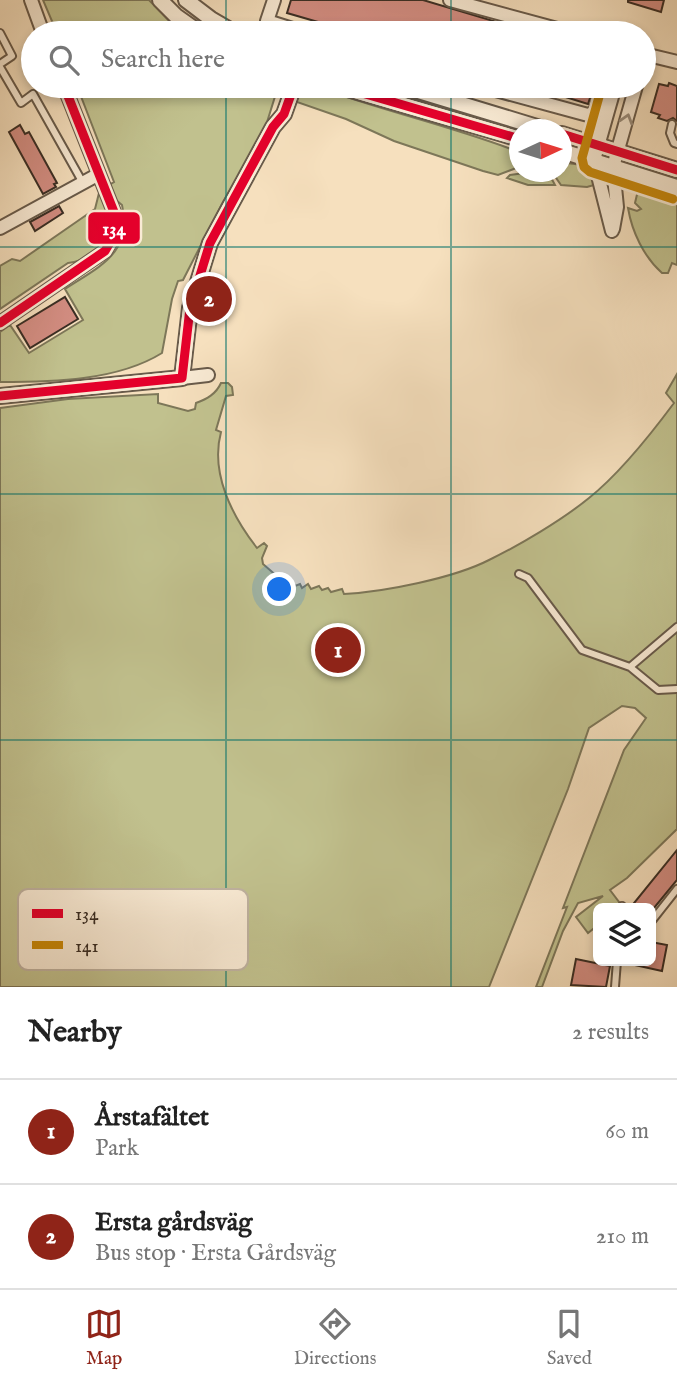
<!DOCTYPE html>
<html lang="en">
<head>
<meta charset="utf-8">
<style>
	:root { --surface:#fff; --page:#f2f2f2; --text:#222; --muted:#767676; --line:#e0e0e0; --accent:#8f2418 }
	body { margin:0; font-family:"IM FELL English",serif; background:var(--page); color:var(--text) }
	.controls { position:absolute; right:21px; bottom:21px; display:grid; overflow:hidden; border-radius:10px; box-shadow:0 4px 10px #0003 }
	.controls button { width:63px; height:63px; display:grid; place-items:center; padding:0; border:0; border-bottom:2px solid var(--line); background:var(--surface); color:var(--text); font:35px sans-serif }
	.compass { position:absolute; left:509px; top:119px; width:63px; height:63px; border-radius:50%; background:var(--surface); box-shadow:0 4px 10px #0003; rotate:86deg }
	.you { position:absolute; left:280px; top:590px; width:24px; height:24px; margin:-18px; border:5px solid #fff; border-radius:50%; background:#1a73e8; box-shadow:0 0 0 10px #1a73e833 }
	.badge { display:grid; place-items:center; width:46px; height:46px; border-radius:50%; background:var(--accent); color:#fff; font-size:23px; font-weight:700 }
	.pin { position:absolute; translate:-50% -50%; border:4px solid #fff; box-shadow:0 2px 7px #0006 }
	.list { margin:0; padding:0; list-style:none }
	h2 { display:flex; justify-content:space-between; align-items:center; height:91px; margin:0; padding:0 28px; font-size:30px }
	h2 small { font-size:23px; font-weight:400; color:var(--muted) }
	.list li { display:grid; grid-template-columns:46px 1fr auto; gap:21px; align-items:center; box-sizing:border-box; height:105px; padding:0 28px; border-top:2px solid var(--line) }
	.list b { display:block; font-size:26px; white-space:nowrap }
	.list p { margin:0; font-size:23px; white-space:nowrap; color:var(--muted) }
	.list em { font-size:23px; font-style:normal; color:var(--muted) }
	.icon { flex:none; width:38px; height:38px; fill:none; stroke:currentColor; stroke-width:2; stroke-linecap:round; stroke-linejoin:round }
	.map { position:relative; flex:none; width:677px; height:987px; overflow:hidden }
	.search { position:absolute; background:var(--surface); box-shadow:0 4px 10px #0003; left:21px; right:21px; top:21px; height:77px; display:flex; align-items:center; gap:18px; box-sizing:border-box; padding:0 24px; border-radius:38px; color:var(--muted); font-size:26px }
	.sheet { height:301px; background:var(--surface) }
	nav { display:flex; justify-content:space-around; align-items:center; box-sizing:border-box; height:98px; border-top:2px solid var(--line); background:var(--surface); font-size:19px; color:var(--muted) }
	nav a { display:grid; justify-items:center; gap:4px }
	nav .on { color:var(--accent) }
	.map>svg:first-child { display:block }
</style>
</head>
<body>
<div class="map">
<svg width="677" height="987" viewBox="0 0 677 987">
	<rect width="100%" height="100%" fill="#f6e0be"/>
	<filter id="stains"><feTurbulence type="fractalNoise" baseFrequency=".00286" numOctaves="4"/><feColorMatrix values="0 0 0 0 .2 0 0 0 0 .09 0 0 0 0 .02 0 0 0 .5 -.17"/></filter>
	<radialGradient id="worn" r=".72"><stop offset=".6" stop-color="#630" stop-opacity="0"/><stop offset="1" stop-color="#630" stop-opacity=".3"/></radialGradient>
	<path fill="#c1c18e" stroke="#7d7759" stroke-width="2" d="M43,0h106l24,25 13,8h-129z
		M77,86h200v4l-14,45 -40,67 -40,78 -5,1 -6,18 -10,54c-45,28 -110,29 -162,29v-50l10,-7 19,28 54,-33 -18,-31c35,-23 68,-36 57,-84l-6,-5 -7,-15 5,-3z
		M315,86c67,25 138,40 204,66v15l-21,8 -15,-4 -89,-30 -48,-22 -52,-18c4,-10 9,-15 21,-15z
		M562,163c16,1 31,1 32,22l-7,2 -26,-2 -9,-13h10z
		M532,172h16l7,13h-27l-21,-7 3,-3z
		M639,186l38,10v69l-5,-2 -4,10h-6c-18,-16 -30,-41 -34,-65l9,3 4,-2 -6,-6z
		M99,193c21,28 4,67 -31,70l-68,46v-43l12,-7 8,2 75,-52z
		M677,374v455l-50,49 -17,12 12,16 -2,2h-22v17l-10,8 -12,-16 27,-21 -25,7 -15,28 -21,56h-6l31,-80 -4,1 61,-158 22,-32 -11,-10 -13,-2 -33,22 -21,61 -79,198h-489v-579l68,-9 90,-5v9l30,8 7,-2 1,-6c11,-4 20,-9 25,-20h7l4,4 1,8 -7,1 -10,34 5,2c-11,41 11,84 36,116l7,-5 3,3 -5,12 1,6 23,20 6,-2 3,4 5,-2 2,4 6,-4 3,5 8,-3 3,4 6,-2 3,4 11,-3 2,5c40,-2 110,-16 145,-34 31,-15 73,-40 100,-62 30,-24 62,-64 85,-95l-8,-10z"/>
	<path fill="#d38d82" stroke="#392d24" stroke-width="2" d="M291,0h132l104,31 -1,2h-170l-69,-20z
		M628,0h36l-3,12 -33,-10z
		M669,83l8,3v35l-4,-3 -6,3 -9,-3 2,-3 -9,-3 8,-28 9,2z
		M537,86h57l-6,18 -52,-16z
		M20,125l5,9 4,-2 28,51 -3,1 2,3 -13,7 -34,-62z
		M59,206l4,7 -28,18 -5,-9z
		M65,297l13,22 -48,29 -13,-22z
		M677,850v30l-23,28h-24z
		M651,942l16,3 -5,26 -32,-7v-3h21z
		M576,959l34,7 -4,21 -35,-2z"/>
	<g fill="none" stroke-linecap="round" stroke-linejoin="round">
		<defs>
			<path id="service" d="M0,33l12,23 -12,8
				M0,67l21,36 12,-9 50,89
				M672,124l-2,9 4,10 3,1
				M519,574l9,4 54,72 48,17 47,-40
				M630,667l28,23 19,-1
				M620,908l2,-2 2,2
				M651,922l26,-33
				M615,987l2,-26"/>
			<path id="minor" d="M31,0l12,33
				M274,0l-7,21 38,12
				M450,0l122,33
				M644,54l33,8
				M481,86l107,29 7,-3 8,-26
				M0,228l99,-54
				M613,229l4,-22 -4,-40 23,-81
				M612,231l-18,-71 21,-74
				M0,323l105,-72 7,-12 4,-22 -52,-131
				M182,378l26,-3"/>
			<path id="tertiary" d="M160,0l16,16 24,17
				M186,0l25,19 24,14
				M338,86l182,53
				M402,86l145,44
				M562,134l115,36
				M562,151l115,36
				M0,396l182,-18 8,-70 20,-65 63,-116 11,-13 10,-28"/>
		</defs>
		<use href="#service" stroke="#685a4a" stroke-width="10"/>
		<use href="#minor" stroke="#685a4a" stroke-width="16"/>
		<use href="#tertiary" stroke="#685a4a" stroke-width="18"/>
		<use href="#service" stroke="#f9ebd5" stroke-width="6"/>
		<use href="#minor" stroke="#f9ebd5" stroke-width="12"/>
		<use href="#tertiary" stroke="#f9ebd5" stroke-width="14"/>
		<defs>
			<path id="bus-1" d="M338,86l182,53
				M562,134l115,36
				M0,323l105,-72 7,-12 4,-22 -52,-131
				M182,378l8,-70 20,-65 63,-116 11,-13 10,-28
				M0,396l182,-18"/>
			<path id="bus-2" d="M602,86l-20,72 2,9 6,5 83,27"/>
		</defs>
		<use href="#bus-1" stroke="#f9ebd5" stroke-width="14"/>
		<use href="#bus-2" stroke="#f9ebd5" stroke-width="14"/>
		<use href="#bus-1" stroke="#e4002b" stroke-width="9"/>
		<use href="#bus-2" stroke="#c88809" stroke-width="9"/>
	</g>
	<defs><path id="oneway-chevron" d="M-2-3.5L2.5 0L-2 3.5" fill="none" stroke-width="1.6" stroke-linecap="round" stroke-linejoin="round" transform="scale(1.75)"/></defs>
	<use stroke="#998c7c" href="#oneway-chevron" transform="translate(627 119) rotate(-73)"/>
	<path fill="none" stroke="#0f766e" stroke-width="2" stroke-opacity="0.55" d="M226,0v33M451,0v33M226,86v901M451,86v901M0,247h677M0,494h677M0,740h677"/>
	<rect x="18" y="889" width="230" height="81" rx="10" fill="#f9ebd5" stroke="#bfb2a0" stroke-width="2"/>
	<rect x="32" y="909" width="31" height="9" fill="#e4002b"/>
	<rect x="32" y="941" width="31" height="8" fill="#c88809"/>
	<g font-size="19" fill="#392d24">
		<text x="75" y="920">134</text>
		<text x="75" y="952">141</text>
	</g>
	<rect stroke="#f9ebd5" stroke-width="2.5" x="87" y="211" width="54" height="34" rx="7" fill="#e4002b"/>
	<g font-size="19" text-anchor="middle" font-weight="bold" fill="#fff">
		<text x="114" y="235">134</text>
	</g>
	<rect width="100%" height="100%" filter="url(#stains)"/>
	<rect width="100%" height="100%" fill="url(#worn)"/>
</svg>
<div class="controls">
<button><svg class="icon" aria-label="layers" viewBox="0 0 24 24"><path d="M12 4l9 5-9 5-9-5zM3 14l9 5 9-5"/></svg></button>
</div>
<svg class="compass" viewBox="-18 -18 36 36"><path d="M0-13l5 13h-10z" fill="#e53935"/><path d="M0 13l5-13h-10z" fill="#767676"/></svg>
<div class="you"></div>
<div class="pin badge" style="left:338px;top:650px">1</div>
<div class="pin badge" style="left:209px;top:299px">2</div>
<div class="search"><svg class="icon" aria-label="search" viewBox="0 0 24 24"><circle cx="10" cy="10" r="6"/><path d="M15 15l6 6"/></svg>Search here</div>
</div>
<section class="sheet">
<h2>Nearby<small>2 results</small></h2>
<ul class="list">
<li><span class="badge">1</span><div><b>Årstafältet</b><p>Park</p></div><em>60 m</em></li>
<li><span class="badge">2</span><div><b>Ersta gårdsväg</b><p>Bus stop · Ersta Gårdsväg</p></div><em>210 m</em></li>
</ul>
</section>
<nav>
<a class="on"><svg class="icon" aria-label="map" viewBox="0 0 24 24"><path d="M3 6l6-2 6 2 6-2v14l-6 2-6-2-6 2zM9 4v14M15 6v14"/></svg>Map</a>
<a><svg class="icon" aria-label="directions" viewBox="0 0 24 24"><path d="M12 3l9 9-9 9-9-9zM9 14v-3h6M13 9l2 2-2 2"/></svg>Directions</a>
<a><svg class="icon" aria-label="saved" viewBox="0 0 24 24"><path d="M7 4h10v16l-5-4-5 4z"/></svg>Saved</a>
</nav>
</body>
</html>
